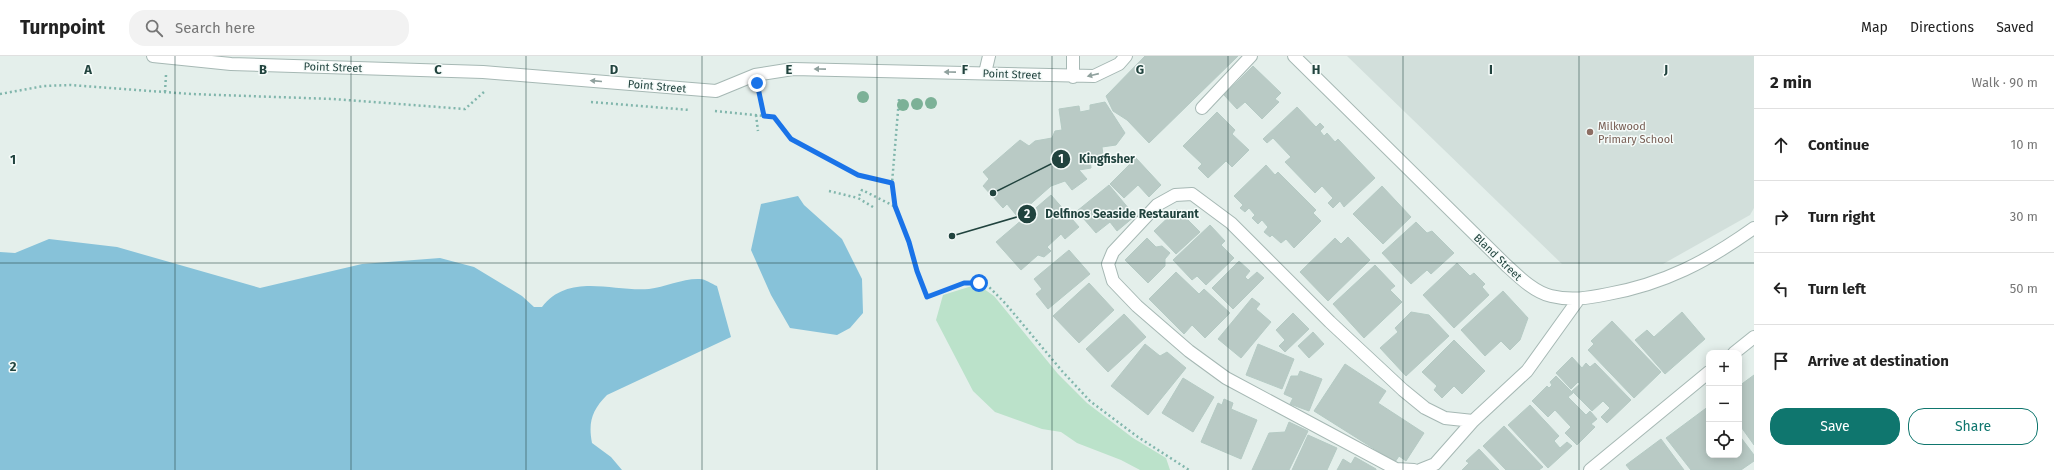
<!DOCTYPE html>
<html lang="en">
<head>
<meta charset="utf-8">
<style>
	:root { --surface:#fff; --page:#f2f2f2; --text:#222; --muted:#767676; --line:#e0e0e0; --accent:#0f766e }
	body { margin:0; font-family:"Fira Sans",sans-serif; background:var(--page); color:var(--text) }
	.controls { position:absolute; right:12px; bottom:12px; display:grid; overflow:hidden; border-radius:8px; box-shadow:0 2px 10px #0003 }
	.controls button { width:36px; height:36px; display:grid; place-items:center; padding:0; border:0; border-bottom:1px solid var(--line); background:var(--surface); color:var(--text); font:20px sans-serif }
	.stop { position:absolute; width:12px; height:12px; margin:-9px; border:3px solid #1a73e8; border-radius:50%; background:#fff }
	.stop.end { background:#1a73e8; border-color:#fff; box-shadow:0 1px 4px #0008 }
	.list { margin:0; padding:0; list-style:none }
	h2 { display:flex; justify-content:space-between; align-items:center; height:52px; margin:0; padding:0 16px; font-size:17px }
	h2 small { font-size:13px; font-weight:400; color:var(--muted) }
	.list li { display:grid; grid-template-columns:26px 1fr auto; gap:12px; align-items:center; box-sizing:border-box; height:72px; padding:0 16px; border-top:1px solid var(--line) }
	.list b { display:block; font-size:15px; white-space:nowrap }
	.list em { font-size:13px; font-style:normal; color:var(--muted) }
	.actions { display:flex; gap:8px; padding:12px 16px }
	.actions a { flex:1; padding:9px 0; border:1px solid var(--accent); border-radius:16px; text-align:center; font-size:14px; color:var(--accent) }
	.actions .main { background:var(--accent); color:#fff }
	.icon { flex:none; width:22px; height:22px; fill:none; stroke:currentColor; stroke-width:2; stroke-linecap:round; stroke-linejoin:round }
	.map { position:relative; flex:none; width:1754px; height:414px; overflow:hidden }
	header { display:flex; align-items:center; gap:24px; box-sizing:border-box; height:56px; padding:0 20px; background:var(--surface); border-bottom:1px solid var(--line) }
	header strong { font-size:19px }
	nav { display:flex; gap:22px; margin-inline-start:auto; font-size:14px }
	.search { width:280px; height:36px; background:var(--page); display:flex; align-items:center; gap:10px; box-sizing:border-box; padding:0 14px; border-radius:16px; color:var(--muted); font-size:15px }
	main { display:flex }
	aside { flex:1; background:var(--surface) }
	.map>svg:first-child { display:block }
</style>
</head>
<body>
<header>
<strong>Turnpoint</strong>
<div class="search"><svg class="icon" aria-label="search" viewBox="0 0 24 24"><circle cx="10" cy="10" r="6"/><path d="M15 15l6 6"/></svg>Search here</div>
<nav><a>Map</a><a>Directions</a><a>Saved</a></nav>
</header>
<main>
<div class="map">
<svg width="1754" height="414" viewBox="0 0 1754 414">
	<rect width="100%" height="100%" fill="#e4efeb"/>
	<path fill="#d2dfdb" d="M1347,0h407v152l-4,7 -87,49h-101z"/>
	<path fill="#bbe2ca" d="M972,230l12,3 10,7 64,78 29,29 46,35 33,20 4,12h-30l-19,-10 -44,-17 -16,-11 -19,-3 -47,-17 -22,-21 -37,-71 7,-25z"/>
	<path fill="#87c2d9" d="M798,140l6,9 38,34 20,40 1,34 -13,15 -13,7 -47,-7 -19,-33 -20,-45 10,-46z
		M49,183l68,8 143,41 102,-24 78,-6 34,9 48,29 12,11h8c27,-35 71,-15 107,-18 16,-2 35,-11 51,-10 5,0 12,5 17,7l14,51 -124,58c-15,15 -19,27 -15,48l19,14 11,13h-622v-218l15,1z"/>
	<path fill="#b9cac5" stroke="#b5cac4" d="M1145,0h93l-89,87 -22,-23 -14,-9 -7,-15z
		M1253,10l28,27 -6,6 4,3 -17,17 -17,-17 -8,7 -13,-14z
		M1105,46l20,31 -9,12 -14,2 1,9 -13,2 1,10 -12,2 8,9 -15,11 -7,-9 -14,5 -34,30 -10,-12 -4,4 -20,-22 6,-7 -6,-7 37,-32 9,6 6,-5 17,-3 3,-7 7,-1 -3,-21 20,-3 1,6 10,-2v-5z
		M1297,51l19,20 4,-4 4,4 -4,4 4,5 3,-3 8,9 3,-3 37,39 -31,29 -4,-6 -7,7 -5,-5 5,-5 -11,-12 -7,7 -30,-31 6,-5 -18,-19 -6,5 -4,-4z
		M1217,56l18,18 -3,4 17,16 -17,17 -6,-6 -18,17 -10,-10 4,-4 -19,-18z
		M1136,102l25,27 -12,12 -11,-12 -14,13 -14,-14z
		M1266,109l9,10 3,-3 38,38 -3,3 8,8 -27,27 -8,-9 -5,4 -9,-8 -2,2 -6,-5 4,-5 -6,-7 -4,4 -6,-6 3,-3 -6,-7 -4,4 -5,-4 3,-3 -9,-9z
		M1109,129l26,31 -18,15 -7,-9 -14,11 -19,-22z
		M1382,130l29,31 -28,27 -30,-30z
		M1051,139l28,32 -14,12 -4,-5 -14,13 4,4 -7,6 -6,-2 -17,15 -25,-28z
		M1177,153l23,23 -24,22 -22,-23z
		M1416,166l11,11 5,-2 22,22 -23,21 -4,-4 -16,14 -29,-31z
		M1210,169l15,16 -4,4 13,13 -28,27 -9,-9 -5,4 -19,-20z
		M1348,181l22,23 -42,41 -28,-29 35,-34 6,6z
		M1147,182l9,9 6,-1 8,7 -5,6v7l-17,17 -23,-23z
		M1069,194l21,24 -42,35 -12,-15 6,-5 -8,-10z
		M1239,205l11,10 -5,6 3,3 9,-8 7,6 -31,31 -21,-21z
		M1457,207l13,13 4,-3 11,11 -3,3 7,8 -35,33 -31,-33z
		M1375,209l20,21 -5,4 12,12 -38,36 -31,-34z
		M1176,216l23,22 5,-5 26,24 -25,25 -13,-13 -8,9 -35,-35z
		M1089,227l25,27 -35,33 -26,-27z
		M1503,235l25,27 -8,22 -10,10 -9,-9 -16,15 -24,-26z
		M1252,242l8,6 -4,5 15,13 -30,36 -23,-19z
		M1411,256l18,3 20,21 -43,40 -26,-28 18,-16 -3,-4z
		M1682,256l23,27 -40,35 -30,-34 12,-10 7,7z
		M1293,257l16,16 -24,23 -6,-6 6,-6 -9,-10z
		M1124,258l22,23 -38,35 -22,-23z
		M1612,265l49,51 -27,26 -46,-48 6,-6 -3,-3z
		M1313,276l11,12 -15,14 -11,-12z
		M1454,284l31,31 -23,23 -8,-8 -12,12 -8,-8 3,-4 -15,-14z
		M1145,288l15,12 7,-4 19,16 -38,47 -37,-29z
		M1258,288l36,15 -12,30 -36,-14z
		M1572,301l10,11 4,-5 4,4 5,-4 36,37 -24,23 -6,-6 9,-9 -7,-7 -11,10 -20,-20 8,-7 -2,-2 -7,7 -15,-16z
		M1345,308l41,27 -8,12 46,30 -18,28 -7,-5 -4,6 -81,-51z
		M1300,315l22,8 -13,32 -19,-7 3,-6 -9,-4 7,-18h7z
		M1754,319v70l-15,-21v-38z
		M1556,320l17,17 -5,4 18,18 4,-4 7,8 -6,5 4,3 -18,18 -12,-12 6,-6 -16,-17 -7,7 -16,-16 15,-15 2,2 3,-3 -2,-3z
		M1183,322l31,19 -21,35 -31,-19z
		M1224,343l9,4 -2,6 26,11 -16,39 -40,-17 17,-39 4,2z
		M1530,349l29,31 -5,5 6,7 7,-6 5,4 -24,22 -40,-43z
		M1709,350v49h30v-20l15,20v6l-13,9h-50l-25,-32z
		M1289,366l19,9 -19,39h-37l17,-37 16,-1z
		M1504,370l39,41 -4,3h-33l-23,-24z
		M1308,379l29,13 -10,22h-35z
		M1661,383l23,31h-54l-4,-5z
		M1479,393l20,21h-37l7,-7 -3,-2z
		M1355,401l21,12v1h-39l6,-11 8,5z"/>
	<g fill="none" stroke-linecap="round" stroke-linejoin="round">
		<defs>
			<path id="minor" d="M153,0l78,8 252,8 233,19 39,-16 38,-6 301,7 25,-12 7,-8
				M1294,0l212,209c13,12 28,27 45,31 20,5 37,2 57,-2 56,-10 100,-33 146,-66
				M985,17l4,-17
				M1073,21v-21
				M1202,52l49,-52
				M1734,297l20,-16
				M1473,365l54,-50 51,-71
				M1414,414l-18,-1 -170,-91 -37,-27 -52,-45 -24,-25 -5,-17 5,-12 44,-47 18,-10 17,-1 39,29 99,99 73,68 22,18 20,10 28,3 -38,43 -15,6
				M1590,414l119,-98"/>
		</defs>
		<use href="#minor" stroke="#a6b8b4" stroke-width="14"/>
		<path stroke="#81b6ac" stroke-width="2.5" stroke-dasharray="2 3" stroke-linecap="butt" d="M165,36l1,-17
			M0,38l44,-8 26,-1 121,9 142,5 132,10 20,-18
			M759,38l5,22
			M899,43l-7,84 3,23 14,36 8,29 10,26 37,-14h15l10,4 16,16 57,68 28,30 48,36 51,33
			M591,46l99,8
			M715,55l59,6 17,22 66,36 35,8
			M756,59l2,16
			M829,135l29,7
			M873,151l-15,-9 4,-8 32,16"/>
		<use href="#minor" stroke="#fff" stroke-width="12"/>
	</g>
	<g fill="#7cb197">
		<circle cx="863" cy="41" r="6"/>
		<circle cx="931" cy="47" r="6"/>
		<circle cx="917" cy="48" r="6"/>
		<circle cx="903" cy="49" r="6"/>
	</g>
	<defs><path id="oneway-solid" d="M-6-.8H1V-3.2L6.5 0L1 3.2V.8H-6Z"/></defs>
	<g fill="#90a19e">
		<use href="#oneway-solid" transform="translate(820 13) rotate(-179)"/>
		<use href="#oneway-solid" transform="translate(950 16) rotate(-179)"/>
		<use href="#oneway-solid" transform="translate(1093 19) rotate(167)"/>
		<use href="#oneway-solid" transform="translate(596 25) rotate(-175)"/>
	</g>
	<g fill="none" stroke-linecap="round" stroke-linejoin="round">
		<path stroke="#1a73e8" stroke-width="5" d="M757,27l7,33 10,1 17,22 67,36 34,8 3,23 14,36 8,29 10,26 37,-14h15"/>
	</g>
	<path fill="none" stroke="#21433e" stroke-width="1" stroke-opacity="0.55" d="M175,0v414M351,0v414M526,0v414M702,0v414M877,0v414M1052,0v414M1228,0v414M1403,0v414M1579,0v414M0,207h1754"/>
	<circle fill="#8d6e63" stroke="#f5fbf9" stroke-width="1.5" cx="1590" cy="76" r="4"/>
	<g text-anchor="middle" stroke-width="3" stroke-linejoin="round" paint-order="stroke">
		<g font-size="11" fill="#21433e" stroke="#f5fbf9">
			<text transform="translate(333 11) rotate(2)" y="4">Point Street</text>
			<text transform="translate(1012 18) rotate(2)" y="4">Point Street</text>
			<text transform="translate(657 30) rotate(5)" y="4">Point Street</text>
			<text transform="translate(1498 201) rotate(44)" y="4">Bland Street</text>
		</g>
		<g font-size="11" fill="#785e54" stroke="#f5fbf9" text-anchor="start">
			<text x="1598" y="74">Milkwood<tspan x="1598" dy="13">Primary School</tspan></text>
		</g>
	</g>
	<g font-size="13" text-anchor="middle" font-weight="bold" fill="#21433e" stroke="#f5fbf9" stroke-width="3" stroke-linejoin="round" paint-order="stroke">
		<text x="88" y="18">A</text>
		<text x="263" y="18">B</text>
		<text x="438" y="18">C</text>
		<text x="614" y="18">D</text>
		<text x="789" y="18">E</text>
		<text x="965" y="18">F</text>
		<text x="1140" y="18">G</text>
		<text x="1316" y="18">H</text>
		<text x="1491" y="18">I</text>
		<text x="1666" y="18">J</text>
		<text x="13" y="108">1</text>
		<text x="13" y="315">2</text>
	</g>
	<path fill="none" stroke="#21433e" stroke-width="1.5" d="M993 137L1061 103M952 180L1027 158"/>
	<g fill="#21433e" stroke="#f5fbf9" stroke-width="1.5">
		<circle cx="993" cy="137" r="4"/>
		<circle cx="952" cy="180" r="4"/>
		<circle cx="1061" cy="103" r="10"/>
		<circle cx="1027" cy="158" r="10"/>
	</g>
	<g font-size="12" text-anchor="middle" font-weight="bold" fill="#fff">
		<text x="1061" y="107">1</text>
		<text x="1027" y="162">2</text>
	</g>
	<g font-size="12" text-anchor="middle" font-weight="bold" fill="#21433e" stroke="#f5fbf9" stroke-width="3" stroke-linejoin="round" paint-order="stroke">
		<text x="1107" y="107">Kingfisher</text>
		<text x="1122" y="162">Delfinos Seaside Restaurant</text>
	</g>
</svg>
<div class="controls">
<button>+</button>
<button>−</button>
<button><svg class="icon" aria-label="locate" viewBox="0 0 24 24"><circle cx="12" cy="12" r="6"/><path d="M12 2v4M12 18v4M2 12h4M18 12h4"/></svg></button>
</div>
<div class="stop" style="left:979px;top:227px"></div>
<div class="stop end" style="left:757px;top:27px"></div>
</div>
<aside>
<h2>2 min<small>Walk · 90 m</small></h2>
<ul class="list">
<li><svg class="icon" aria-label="ahead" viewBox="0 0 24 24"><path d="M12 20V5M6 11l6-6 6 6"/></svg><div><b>Continue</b></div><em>10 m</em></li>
<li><svg class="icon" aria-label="right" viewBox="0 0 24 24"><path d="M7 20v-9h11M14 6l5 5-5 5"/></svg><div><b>Turn right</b></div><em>30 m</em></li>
<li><svg class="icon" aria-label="left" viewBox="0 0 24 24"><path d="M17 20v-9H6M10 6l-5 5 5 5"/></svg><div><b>Turn left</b></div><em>50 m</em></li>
<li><svg class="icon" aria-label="arrive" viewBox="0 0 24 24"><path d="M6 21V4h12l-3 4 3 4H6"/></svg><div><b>Arrive at destination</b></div></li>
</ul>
<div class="actions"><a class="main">Save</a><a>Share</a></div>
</aside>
</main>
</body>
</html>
